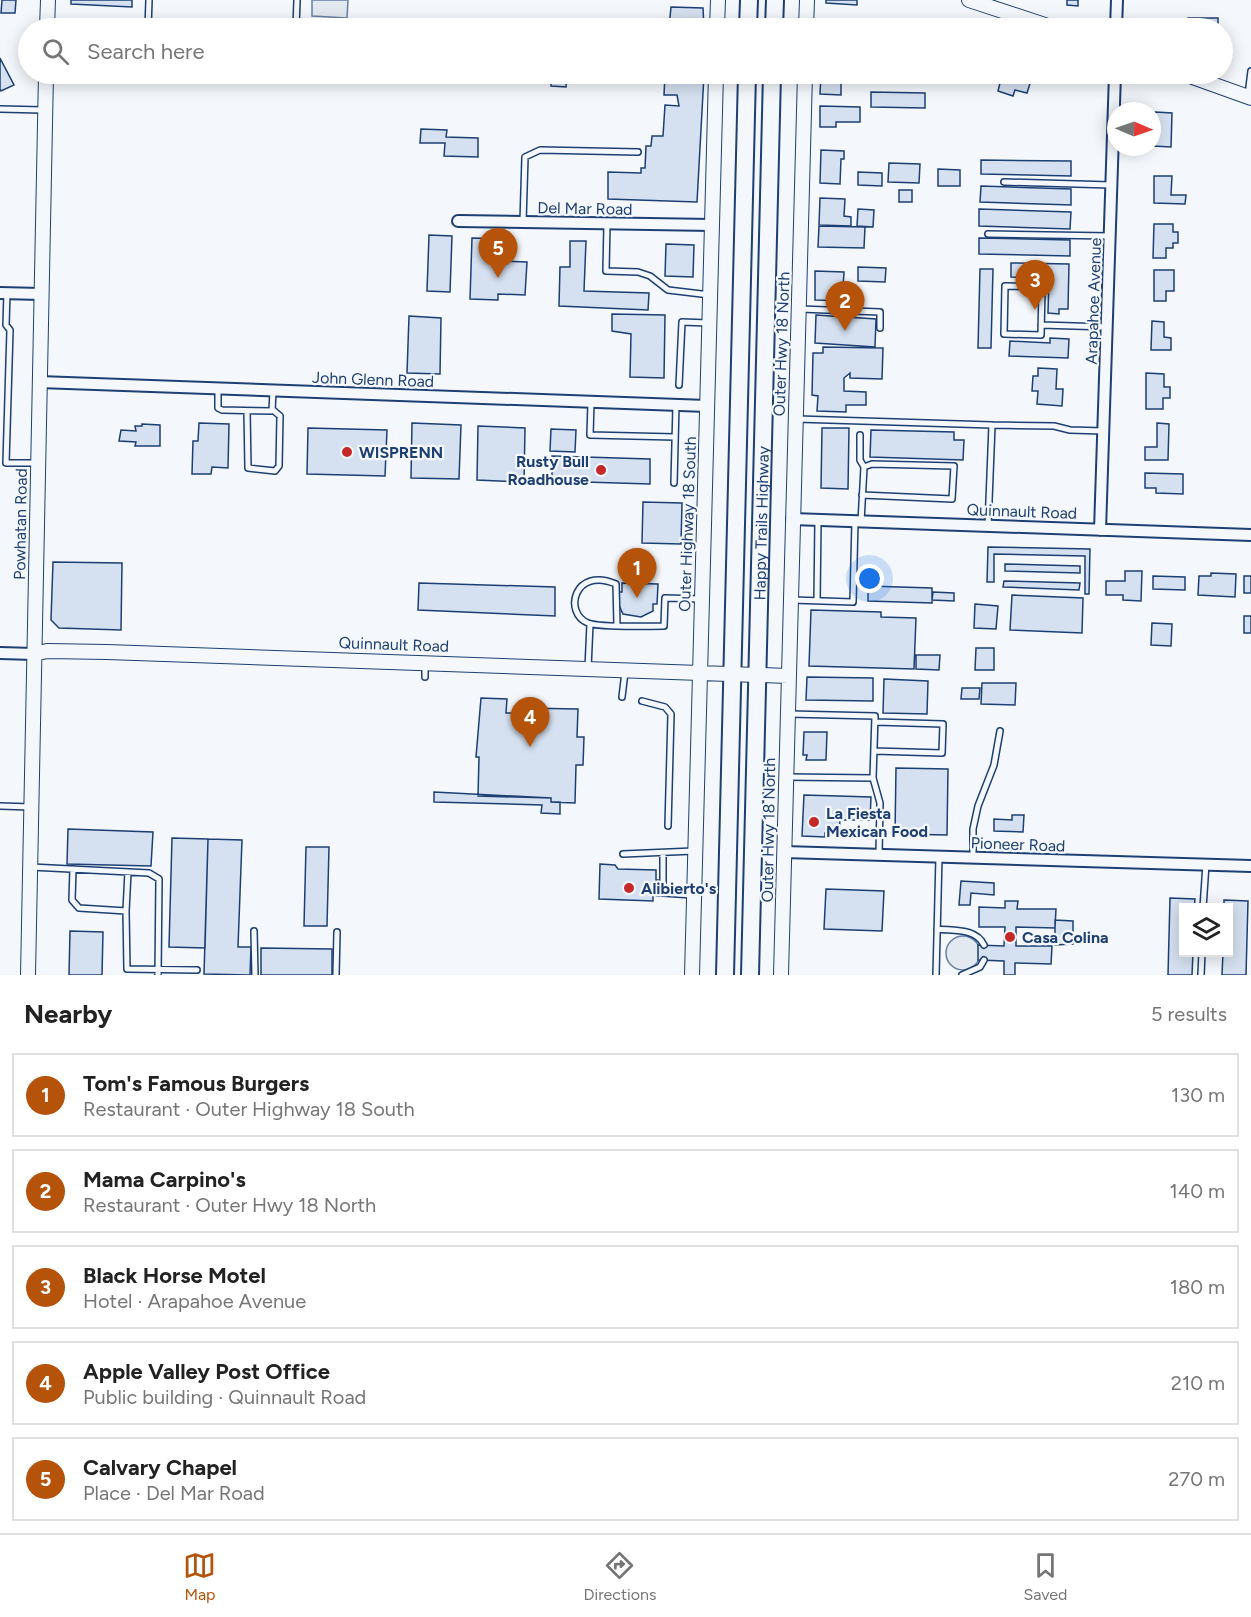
<!DOCTYPE html>
<html lang="en">
<head>
<meta charset="utf-8">
<style>
	:root { --surface:#fff; --page:#f2f2f2; --text:#222; --muted:#767676; --line:#e0e0e0; --accent:#b45309 }
	body { margin:0; font-family:Figtree,sans-serif; background:var(--page); color:var(--text) }
	.controls { position:absolute; right:18px; bottom:18px; display:grid; overflow:hidden; border-radius:0px; box-shadow:0 3px 15px #0003 }
	.controls button { width:54px; height:54px; display:grid; place-items:center; padding:0; border:0; border-bottom:2px solid var(--line); background:var(--surface); color:var(--text); font:30px sans-serif }
	.compass { position:absolute; left:1107px; top:102px; width:54px; height:54px; border-radius:50%; background:var(--surface); box-shadow:0 3px 15px #0003; rotate:92deg }
	.you { position:absolute; left:870px; top:579px; width:21px; height:21px; margin:-15px; border:4px solid #fff; border-radius:50%; background:#1a73e8; box-shadow:0 0 0 9px #1a73e833 }
	.badge { display:grid; place-items:center; width:39px; height:39px; border-radius:50%; background:var(--accent); color:#fff; font-size:20px; font-weight:700 }
	.pin { position:absolute; translate:-50% -50px; filter:drop-shadow(0 2px 3px #0008) }
	.pin::after { content:''; position:absolute; top:32px; width:21px; height:18px; background:inherit; clip-path:polygon(0 0,100% 0,50% 100%) }
	.list { margin:0; padding:0; list-style:none }
	h2 { display:flex; justify-content:space-between; align-items:center; height:78px; margin:0; padding:0 24px; font-size:26px }
	h2 small { font-size:20px; font-weight:400; color:var(--muted) }
	.list li { display:grid; grid-template-columns:39px 1fr auto; gap:18px; align-items:center; box-sizing:border-box; height:84px; margin:0 12px 12px; padding:0 12px; border:2px solid var(--line); border-radius:0px }
	.list b { display:block; font-size:22px; white-space:nowrap }
	.list p { margin:0; font-size:20px; white-space:nowrap; color:var(--muted) }
	.list em { font-size:20px; font-style:normal; color:var(--muted) }
	.icon { flex:none; width:33px; height:33px; fill:none; stroke:currentColor; stroke-width:2; stroke-linecap:round; stroke-linejoin:round }
	.map { position:relative; flex:none; width:1251px; height:975px; overflow:hidden }
	.search { position:absolute; background:var(--surface); box-shadow:0 3px 15px #0003; left:18px; right:18px; top:18px; height:66px; display:flex; align-items:center; gap:15px; box-sizing:border-box; padding:0 21px; border-radius:33px; color:var(--muted); font-size:22px }
	.sheet { height:558px; background:var(--surface) }
	nav { display:flex; justify-content:space-around; align-items:center; box-sizing:border-box; height:84px; border-top:2px solid var(--line); background:var(--surface); font-size:16px; color:var(--muted) }
	nav a { display:grid; justify-items:center; gap:3px }
	nav .on { color:var(--accent) }
	.map>svg:first-child { display:block }
</style>
</head>
<body>
<div class="map">
<svg width="1251" height="975" viewBox="0 0 1251 975">
	<rect width="100%" height="100%" fill="#f4f7fb"/>
	<path fill="#e3e9f0" stroke="#687fa3" stroke-width="1.5" d="M312,0h36l-1,18 -35,-2z
		M946 953a17 17 0 1 1 34 0a17 17 0 1 1-34 0Z"/>
	<path fill="#d5e0f0" stroke="#1d3f73" stroke-width="1.5" d="M2,0h14l-1,13h-14z
		M71,0h61v7l-61,-3z
		M826,0h31v5l-31,-2z
		M1067,0h11v6l-11,-1z
		M671,7l32,1 1,20h-35z
		M1188,18h30v10h-30z
		M0,58l14,27 -13,6 -1,-2z
		M551,74h16l-1,13 -15,-1z
		M665,74l39,1 -7,127 -89,-3v-27l33,1v-5h4l1,-22h5l1,-10h11l2,-31 14,1 -2,-11h-13z
		M821,74h28l-8,1v20l-21,-1z
		M986,74h47l-6,19 -12,-3 -2,6 -15,-5 2,-8 -16,-4z
		M871,92l54,1v15l-54,-1z
		M820,106l40,1v15h-24v5h-16z
		M1155,112l17,1 -1,34 -18,-1z
		M421,129l26,1 -1,7 32,1v19l-34,-1 1,-13h-25z
		M821,150l23,1v8h-3l-1,25 -20,-1z
		M981,160l90,1v15l-90,-2z
		M889,163l31,1 -1,19 -31,-1z
		M938,169l22,1v16h-22z
		M858,172l24,1v13l-24,-1z
		M1154,176h18l-1,19h15l-1,9 -31,-1z
		M981,186l90,3v16l-91,-3z
		M899,190h13v12h-13z
		M820,198l25,1 -1,17 7,1v9l-32,-1z
		M858,209l16,1 -1,17 -16,-1z
		M979,209l92,3 -1,17 -91,-3z
		M1154,224h19v8h5v11h-5v5h-7v10h-13z
		M819,226l46,1 -1,21 -46,-1z
		M429,235l23,1 -2,56 -23,-1z
		M472,238l34,1 -1,22 22,1 -2,33 -27,-1v6l-28,-1z
		M979,238l91,2v16l-91,-2z
		M570,241h16l-2,50 65,2 -1,17 -89,-4 1,-39h10z
		M666,244l28,1 -1,32 -28,-1z
		M1011,263l58,1 -1,45h-9v5l-11,-1 1,-35 -38,-1z
		M858,267l28,1 -1,14 -27,-1z
		M980,269h13l-2,79h-13z
		M1154,270h20v21h-8v10h-12z
		M815,271l29,1 -1,16h7v13l-35,-1z
		M612,314l53,1 -1,63 -34,-1 1,-43 -19,-3z
		M816,315l60,4 -1,28 -60,-4z
		M409,316l32,2 -1,56 -33,-1z
		M1152,321l12,1v15l7,1v12h-20z
		M1050,338l19,1 -1,19 -59,-2 1,-15 40,2z
		M823,347l60,1 -1,31 -32,-1v-5l-6,5v13l22,1v13h-20v7l-29,-1 1,-15 -6,-1 1,-42h10z
		M1038,368l19,1 -1,20h7l-1,17 -25,-2 1,-13h-6l1,-15h5z
		M1146,373l18,1v13h6v11h-7v11h-17z
		M199,423l30,1 -1,44 -16,-1 -1,7h-19l1,-33h5z
		M412,423l49,2 -2,54 -48,-1z
		M1157,423l12,1 -1,36h-23v-13h12z
		M142,424l18,1v21h-25l1,-4 -17,-1 2,-11 15,1 -1,-5h7z
		M478,426l47,2 -1,54 -47,-2z
		M308,428l79,2 -2,46 -78,-2z
		M822,428h27l-1,61 -27,-1z
		M551,429l25,1 -1,22 -25,-1z
		M871,430l83,2v8h10l-1,20 -93,-3z
		M552,456l98,3v25l-98,-3z
		M1145,473l38,1v20l-27,-1v-5h-11z
		M643,502l39,1 -1,41 -39,-1z
		M988,547l102,2 -1,45h-4v-38l-91,-2v28h-7z
		M53,562l69,1 -1,67 -62,-2 -8,-8z
		M1005,564l75,2v7l-75,-2z
		M1125,571h17l-1,30 -18,-1v-5h-17v-14h19z
		M1211,573l25,1 -1,23 -37,-2 1,-19h12z
		M1153,576l32,1v13l-32,-1z
		M1244,576h7v17h-7z
		M1004,581l76,2 -1,7 -76,-3z
		M419,583l136,4v29l-137,-6z
		M622,583l36,1 -1,20h-4v7l-12,6 -18,-3 -5,-11v-11h4z
		M868,586l64,2v15l-64,-2z
		M933,592l21,1v8l-22,-1z
		M1012,595l71,3 -1,35 -72,-3z
		M975,604l23,2 -2,23 -22,-1z
		M811,610l70,2v5l35,1 -2,51 -105,-3z
		M1244,616h7v17h-7z
		M1152,623l20,1 -1,22 -20,-1z
		M976,648h18v22h-19z
		M916,655h24l-1,15 -23,-1z
		M807,677l66,1v23l-67,-1z
		M884,679l44,2 -1,33 -44,-1z
		M982,683h34l-1,22 -34,-1z
		M962,688h18l-1,11h-18z
		M481,698l26,1 -1,14h16v-5l56,1 -1,28h7l-1,28h-7l-1,38 -24,-1v-4l-73,-2 1,-39h-3z
		M804,732h23l-1,28h-20l1,-5h-4z
		M896,768l52,1 -1,66 -52,-1z
		M434,792l117,6v4h9v12l-19,-1 1,-8 -108,-3z
		M804,795l67,2 -1,23h-30l-1,13h-14v4l-23,-1z
		M1012,815h12l-1,17 -29,-1v-12l18,1z
		M68,829l85,3 -2,34 -84,-2z
		M172,838l36,1 -3,109 -36,-1z
		M208,839l34,1 -4,107h13l-1,28 -46,-1z
		M306,847h23l-2,79h-23z
		M600,864l15,1 3,4 38,1v10h3v16l-6,-1v6l-54,-2z
		M961,881l33,2v12l-23,-2 -1,12h-11z
		M826,889l58,2 -2,40 -58,-2z
		M1170,898l25,1 -1,9h-10v44h9l-1,23h-24z
		M1224,900l24,1 -2,74h-24l1,-23h5v-44h-4z
		M1005,901h13l-1,8h39l-1,19 -39,-1v19h36l-1,18 -36,-1v12h-11v-14l-26,-1v-15l26,1 1,-19h-26v-20l26,1z
		M1055,920l18,1v23l-18,1z
		M70,931l33,1 -1,43h-33z
		M261,948l71,1v26h-71z"/>
	<g fill="none" stroke-linecap="round" stroke-linejoin="round">
		<defs>
			<path id="service" d="M148,28l1,-28
				M296,28l1,-28
				M1248,95l3,-24
				M0,109l43,1
				M1004,182l107,3
				M523,222l2,-65 15,-7 98,2
				M607,224l-1,47 32,1 12,4 18,14 42,5
				M988,234l122,2
				M1005,286l37,1 -1,48 -37,-1z
				M7,293l-1,32 4,5 -4,133h31
				M800,309l80,3v16
				M1041,325l66,2
				M679,385l3,-63 26,1
				M218,389v19l4,2 50,1 1,-20
				M591,402l-1,33 85,2
				M247,411l1,57 27,3 4,-5 1,-50 -7,-6
				M797,419l195,6 -4,101
				M992,425l62,1 16,4 33,1
				M860,435v25l4,7 -3,55
				M674,483l2,-78
				M862,495l90,4 2,-33 -82,-2 -8,3
				M792,600l61,2 2,-81
				M817,601l1,-81
				M617,625l-1,-41c-42,-18 -53,29 -28,39 14,5 59,3 76,3l1,-28 36,1
				M588,668l2,-44
				M425,677v-13
				M622,697l3,-25
				M642,701l23,6 6,7 -3,112
				M874,751l68,2 1,-29 -68,-2
				M786,777l87,1 2,-62 -86,-2
				M873,778l7,25 -1,52
				M0,806l31,1
				M663,853v40l29,2
				M623,854l71,-3
				M973,858v-29l5,-23 16,-41 6,-34
				M31,867l118,6 10,6 -1,96
				M73,869l-1,31 7,8 47,3 2,-39
				M1203,908l3,-44
				M126,911l1,58 70,1
				M937,929c17,2 39,-1 47,16
				M254,931l1,44
				M336,975l1,-43
				M936,975l3,-118
				M962,975l18,-8 4,-7
				M1201,975l1,-23"/>
			<path id="minor" d="M1116,28l1,-28
				M458,221l254,4
				M0,293l41,1
				M39,382l668,24
				M792,519l459,16
				M1100,530l15,-456
				M0,653l34,1
				M784,852l467,14"/>
			<path id="tertiary" d="M969,0l85,28
				M47,28l1,-28
				M717,28l1,-28
				M806,28l1,-28
				M1184,74l67,24
				M34,654l13,-3 60,1 681,24
				M28,975l18,-901
				M692,975l24,-901
				M781,975l24,-901"/>
			<g id="primary">
				<path d="M748,28l1,-28"/>
				<path d="M774,28l1,-28"/>
				<path d="M725,975l22,-901"/>
				<path id="s1" d="M750,975l22,-901"/>
			</g>
		</defs>
		<use href="#service" stroke="#1d3f73" stroke-width="8"/>
		<use href="#minor" stroke="#1d3f73" stroke-width="14"/>
		<use href="#tertiary" stroke="#1d3f73" stroke-width="16"/>
		<use href="#primary" stroke="#1d3f73" stroke-width="20"/>
		<use href="#service" stroke="#f4f7fb" stroke-width="5"/>
		<use href="#minor" stroke="#f4f7fb" stroke-width="10"/>
		<use href="#tertiary" stroke="#f4f7fb" stroke-width="14"/>
		<use href="#primary" stroke="#f4f7fb" stroke-width="16"/>
	</g>
	<g fill="#c62828" stroke="#f4f7fb" stroke-width="2">
		<circle cx="347" cy="452" r="6"/>
		<circle cx="601" cy="470" r="6"/>
		<circle cx="814" cy="822" r="6"/>
		<circle cx="629" cy="888" r="6"/>
		<circle cx="1010" cy="937" r="6"/>
	</g>
	<g text-anchor="middle" stroke-width="4.5" stroke-linejoin="round" paint-order="stroke">
		<g font-size="16" fill="#1d3f73" stroke="#f4f7fb">
			<text transform="translate(585 208) rotate(1)" y="6">Del Mar Road</text>
			<text transform="translate(1093 301) rotate(-88)" y="6">Arapahoe Avenue</text>
			<text transform="translate(781 344) rotate(-88)" y="6">Outer Hwy 18 North</text>
			<text transform="translate(373 379) rotate(2)" y="6">John Glenn Road</text>
			<text transform="translate(1022 511) rotate(2)" y="6">Quinnault Road</text>
			<text transform="translate(20 524) rotate(-89)" y="6">Powhatan Road</text>
			<text transform="translate(687 524) rotate(-88)" y="6">Outer Highway 18 South</text>
			<text dy="6" stroke="none"><textPath href="#s1" startOffset="452">Happy Trails Highway</textPath></text>
			<text transform="translate(394 644) rotate(2)" y="6">Quinnault Road</text>
			<text transform="translate(768 830) rotate(-89)" y="6">Outer Hwy 18 North</text>
			<text transform="translate(1018 844) rotate(2)" y="6">Pioneer Road</text>
		</g>
		<g font-size="16" font-weight="bold" fill="#1d3f73" stroke="#f4f7fb" text-anchor="start">
			<text x="359" y="458">WISPRENN</text>
			<text x="589" y="467" text-anchor="end">Rusty Bull<tspan x="589" dy="18">Roadhouse</tspan></text>
			<text x="826" y="819">La Fiesta<tspan x="826" dy="18">Mexican Food</tspan></text>
			<text x="641" y="894">Alibierto's</text>
			<text x="1022" y="943">Casa Colina</text>
		</g>
	</g>
</svg>
<div class="controls">
<button><svg class="icon" aria-label="layers" viewBox="0 0 24 24"><path d="M12 4l9 5-9 5-9-5zM3 14l9 5 9-5"/></svg></button>
</div>
<svg class="compass" viewBox="-18 -18 36 36"><path d="M0-13l5 13h-10z" fill="#e53935"/><path d="M0 13l5-13h-10z" fill="#767676"/></svg>
<div class="you"></div>
<div class="pin badge" style="left:637px;top:598px">1</div>
<div class="pin badge" style="left:845px;top:331px">2</div>
<div class="pin badge" style="left:1035px;top:310px">3</div>
<div class="pin badge" style="left:530px;top:747px">4</div>
<div class="pin badge" style="left:498px;top:278px">5</div>
<div class="search"><svg class="icon" aria-label="search" viewBox="0 0 24 24"><circle cx="10" cy="10" r="6"/><path d="M15 15l6 6"/></svg>Search here</div>
</div>
<section class="sheet">
<h2>Nearby<small>5 results</small></h2>
<ul class="list">
<li><span class="badge">1</span><div><b>Tom's Famous Burgers</b><p>Restaurant · Outer Highway 18 South</p></div><em>130 m</em></li>
<li><span class="badge">2</span><div><b>Mama Carpino's</b><p>Restaurant · Outer Hwy 18 North</p></div><em>140 m</em></li>
<li><span class="badge">3</span><div><b>Black Horse Motel</b><p>Hotel · Arapahoe Avenue</p></div><em>180 m</em></li>
<li><span class="badge">4</span><div><b>Apple Valley Post Office</b><p>Public building · Quinnault Road</p></div><em>210 m</em></li>
<li><span class="badge">5</span><div><b>Calvary Chapel</b><p>Place · Del Mar Road</p></div><em>270 m</em></li>
</ul>
</section>
<nav>
<a class="on"><svg class="icon" aria-label="map" viewBox="0 0 24 24"><path d="M3 6l6-2 6 2 6-2v14l-6 2-6-2-6 2zM9 4v14M15 6v14"/></svg>Map</a>
<a><svg class="icon" aria-label="directions" viewBox="0 0 24 24"><path d="M12 3l9 9-9 9-9-9zM9 14v-3h6M13 9l2 2-2 2"/></svg>Directions</a>
<a><svg class="icon" aria-label="saved" viewBox="0 0 24 24"><path d="M7 4h10v16l-5-4-5 4z"/></svg>Saved</a>
</nav>
</body>
</html>
